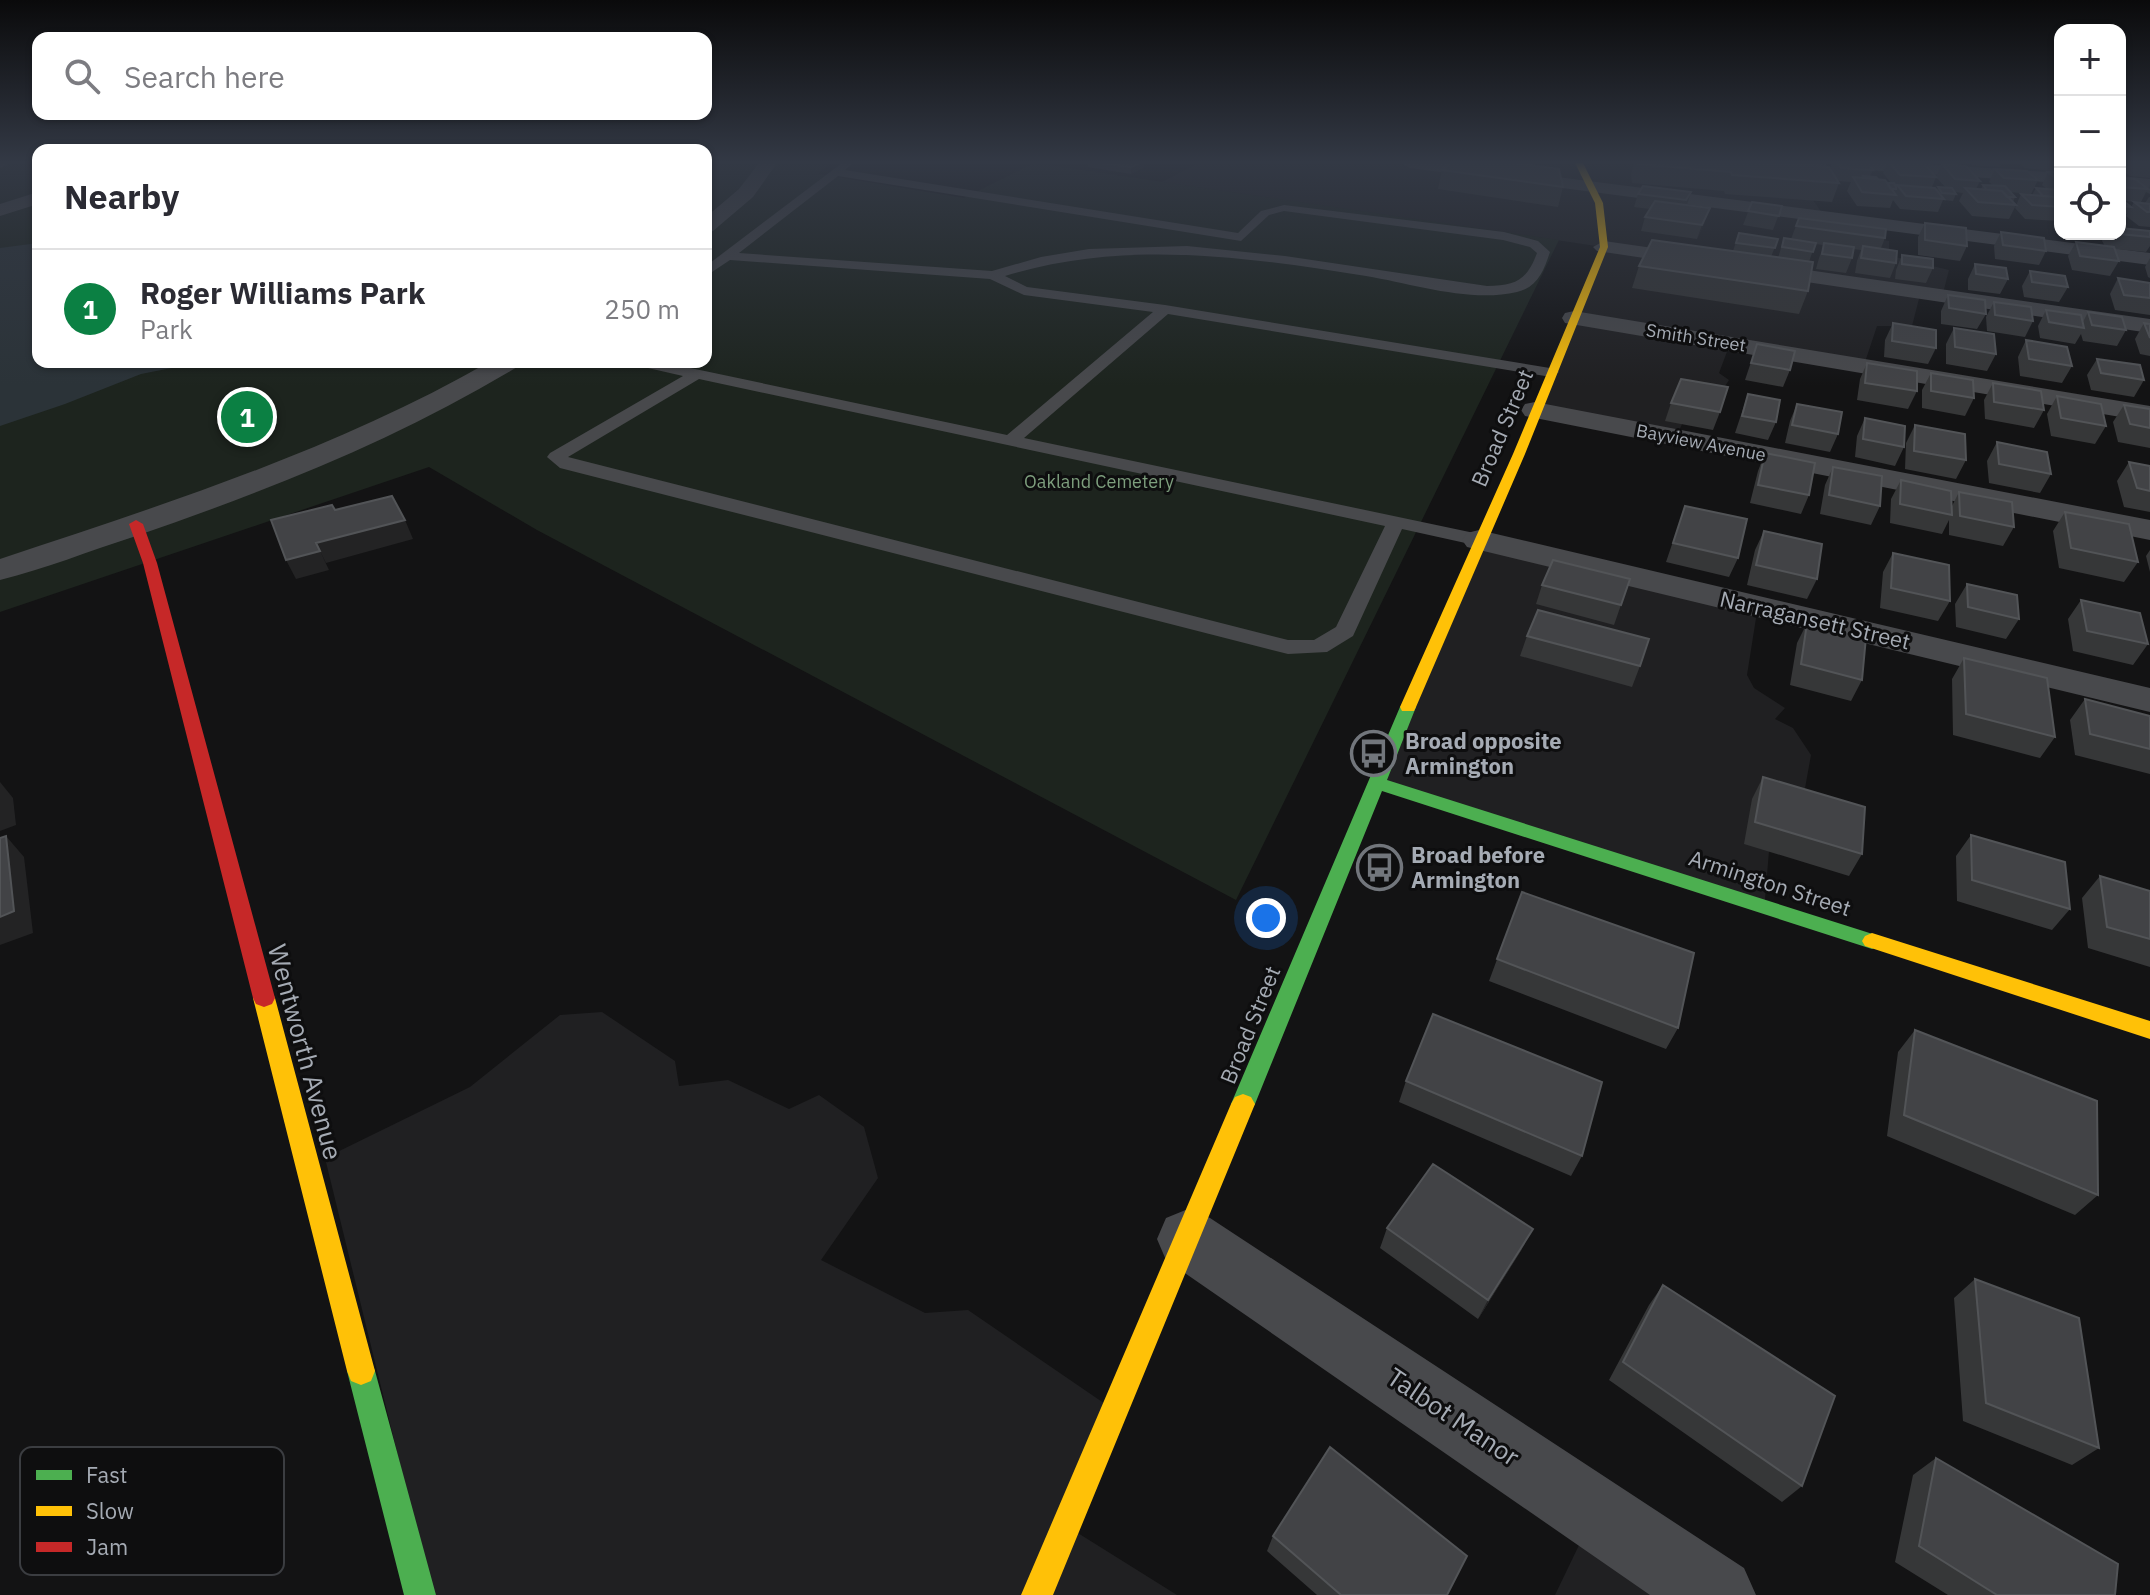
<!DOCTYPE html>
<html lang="en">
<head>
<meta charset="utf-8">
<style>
	:root { --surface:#fff; --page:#f2f2f3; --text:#2b2b33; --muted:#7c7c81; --line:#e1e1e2; --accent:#0b8043 }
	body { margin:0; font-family:"IBM Plex Sans",sans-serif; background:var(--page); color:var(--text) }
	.controls { position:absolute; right:24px; top:24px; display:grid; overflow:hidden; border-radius:16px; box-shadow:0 2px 6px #0004 }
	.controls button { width:72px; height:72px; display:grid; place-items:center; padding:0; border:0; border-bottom:2px solid var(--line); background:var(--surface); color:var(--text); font:40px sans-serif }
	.you { position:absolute; left:1266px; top:918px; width:28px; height:28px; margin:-20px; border:6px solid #fff; border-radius:50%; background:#1a73e8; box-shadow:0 0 0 12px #1a73e833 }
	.badge { display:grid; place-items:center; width:52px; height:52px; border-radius:50%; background:var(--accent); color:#fff; font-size:26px; font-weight:700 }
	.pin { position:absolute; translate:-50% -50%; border:4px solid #fff; box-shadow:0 2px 8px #0006 }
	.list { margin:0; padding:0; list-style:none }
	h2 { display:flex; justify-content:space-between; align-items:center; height:104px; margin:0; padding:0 32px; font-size:34px }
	h2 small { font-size:26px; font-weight:400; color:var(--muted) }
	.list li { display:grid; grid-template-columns:52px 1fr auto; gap:24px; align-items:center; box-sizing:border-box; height:120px; padding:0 32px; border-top:2px solid var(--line) }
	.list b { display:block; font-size:30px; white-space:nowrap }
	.list p { margin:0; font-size:26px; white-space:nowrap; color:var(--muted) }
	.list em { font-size:26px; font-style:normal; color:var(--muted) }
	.icon { flex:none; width:44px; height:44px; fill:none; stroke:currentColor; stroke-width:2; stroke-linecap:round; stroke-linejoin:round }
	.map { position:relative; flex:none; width:2150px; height:1595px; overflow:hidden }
	.search { position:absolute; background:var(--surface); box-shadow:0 2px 6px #0004; left:32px; top:32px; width:680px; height:88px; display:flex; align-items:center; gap:20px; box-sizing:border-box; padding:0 28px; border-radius:16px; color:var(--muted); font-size:30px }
	.panel { position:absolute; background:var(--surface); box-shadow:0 2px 6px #0004; left:32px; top:144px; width:680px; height:224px; border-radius:16px }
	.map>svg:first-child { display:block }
</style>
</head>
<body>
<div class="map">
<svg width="2150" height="1595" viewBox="0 0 2150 1595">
	<rect width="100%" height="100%" fill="#131314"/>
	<path fill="#202022" d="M1199,163h577l7,12 18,8 21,30 40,23 27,5v12l6,4 54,13 -7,27 -22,-2 -8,31h-35l-14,42 -135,-19 -9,24 10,7 -11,17h-24l-19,43 -140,-30 68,-163 -441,-65z
		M1479,540l278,72 -10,63 7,13 31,20 -10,11 18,9 18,27 -9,50 -29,-2 -9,108 -389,-129z
		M602,1012l73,49 4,25 49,-6 61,29 30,-14 45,32 14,51 -57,82 104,53 43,-3 146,100 -41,120 104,65h-745l-107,-437 145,-71 90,-72z
		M1594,1514l128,81h-167z"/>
	<path fill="#1d241e" d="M0,163h38v199h668v-199h125l-13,11 146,24 70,-35 525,77 -323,660 -699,-370 -108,-63 -429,145z"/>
	<path fill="#2b3338" d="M38,243v119h164l-61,12 -76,30 -65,22v-178z"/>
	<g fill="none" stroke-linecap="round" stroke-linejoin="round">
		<path fill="#48494c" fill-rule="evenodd" d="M842,163h11l-8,7 393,63 23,-22 23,-6 220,27 34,9 12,11c-6,18 -12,35 -33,40 -47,11 -103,-8 -151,-16 -121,-19 -241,-37 -361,0l22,11 138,18 391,64 3,3 -8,5 -383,-63 -144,124 455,96 10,6 -10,6 -77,-17 -49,107 -26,16 -39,2 -728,-186 -13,-11 3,-4 133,-77 -48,-11 -3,-3h30l345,73 146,-123 -129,-17 -34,-16 -260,-19 -24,16v-10zM838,176l403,65 28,-26 15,-4 219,29 27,7 7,6c-10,27 -21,33 -50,33l-202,-30 -98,-10 -98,3 -48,8 -49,14 -253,-18zM699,379l686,147 -49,101 -22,13h-26l-720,-183z"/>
		<path fill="#48494c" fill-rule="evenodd" d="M0,163h11l-11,5z
			M759,163h18l-24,34 -40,34 -7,2v-16l33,-28z
			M1401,163h48l701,90v12l-740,-97z
			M1830,163h83l147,10v10l-221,-15z
			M2120,176l30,3v12l-30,-3z
			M38,192v12l-38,12v-12z
			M1604,241l546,78v14l-553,-82 -4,-4z
			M1574,311l576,95v16l-585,-99 -3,-5 3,-5z
			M489,362h32l-4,5c-121,73 -250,124 -384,170 -44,14 -88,32 -133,43v-21c168,-56 335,-109 489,-197z
			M1535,402l615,118v20l-625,-124 -4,-6 4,-6z
			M1479,530l671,158v24l-683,-165 -5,-7 5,-7z
			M1188,1209l22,9 534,350 12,27h-106l-484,-335 -9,-21 9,-21z"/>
		<path fill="#4caf50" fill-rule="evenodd" d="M1408,702l8,5 -29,73 492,156 3,5 -3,5 -7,3 -490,-158 -127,313 -4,7 -8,3 -8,-3 -4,-7 169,-397z
			M361,1357l10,4 4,10 61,224h-32l-57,-224 4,-10z"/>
		<path fill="#ffc107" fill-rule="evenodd" d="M1575,163h8l20,40 5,44 -83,207 -109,253 -2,4h-12l-2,-4 113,-253 87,-207 -5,-44z
			M1872,933l278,88v18l-285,-93 -3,-5 3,-5z
			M264,989l8,3 3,6 100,373 -4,10 -10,4 -10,-4 -4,-10 -94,-373 3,-6z
			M1243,1094l8,3 4,7 -202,491h-32l210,-491 4,-7z"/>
		<path fill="#c62828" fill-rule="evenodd" d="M136,520l7,4 14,39 118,435 -3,6 -8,3 -8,-3 -3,-6 -110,-435 -14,-39z"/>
	</g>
	<path fill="#363738" d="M1088,163h66l-3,1 -7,-1v4l-13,7 -43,-7z
		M1634,163h122l30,1 1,-1h37l2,4 4,1 2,-5h36l5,7 -3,6 21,7 -8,-10 4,-10h37l12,14 -4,10 5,3 1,-3 8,1 -10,-11 6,-13 38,17 -4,8h5l2,-4h10l-4,-3 6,-13 43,11 -7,14 -21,-2 5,5 -2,5 3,3 -7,14 -37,-3 -13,-15 4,-8 -8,-1 1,2 -3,7 -10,-1 -5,12 -38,-3 -7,-9 -3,8 -33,-2 -10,-15 4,-9 -13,-1 1,2 -7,19 -107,-8 -1,-3 -92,-8 -1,-9z
		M1969,163h32l-2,4 -28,-2z
		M2019,163h38l-4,8 -28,-3z
		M2121,163h29v15l-20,-2 -10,-8z
		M1442,170l121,17 -5,20 -120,-18z
		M2048,172h12v49l-35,-2 -10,-11 6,-14 11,1 4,-7 11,1 -5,-4z
		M2120,178l28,11 2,-4v9l-4,-2 -5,10 -17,-1 7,6 -4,7 -7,-1z
		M1691,192l-4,13 18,17 -8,17 -56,-8 4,-14 5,-8 -16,-2 4,-13z
		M2149,197h1v30l-11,-1 -13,-10 8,-14 11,1z
		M1752,202l30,4 -9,24 -30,-5z
		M1799,218l86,20 -4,10 15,15 -6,15 -35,-5 2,-12 4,-11 -8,-1 -1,9 -6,15 -30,-4 3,-11 5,-13 -9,-1 -6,18 -1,29 -9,23 -167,-26 7,-22 94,-15 6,-18 39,6 -7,18 7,1 6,-20 7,1z
		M1925,223l42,23 -7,15 -42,-6v-18z
		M2150,231v15l-4,6 -31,-3 4,12 -9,15 -38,-6 -4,-14 8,-14 29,4 -3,-5 3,-7z
		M2001,232l45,19 -7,14 -44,-6 -1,-13z
		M1902,255l31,13 -7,15 -31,-4 1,-9z
		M2150,258v20l-2,-1 -3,-10z
		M1975,264l33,15 -8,15 -32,-4v-11z
		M2030,271l38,16 -9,15 -35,-5 -2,-11z
		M2118,278l32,5v32l-35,-5 -5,-16z
		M1948,295l38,19 -9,15 -36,-5v-13z
		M1994,302l39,19 -8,16 -38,-6 -1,-14z
		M2046,310l37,12 5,-10 38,18 -9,16 -34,-5 -2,-7 -6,10 -35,-6 -2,-12z
		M1893,323l43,25 -8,16 -44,-7 1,-17z
		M2144,323l6,1v32l-10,-2 -5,-15z
		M1954,328l42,26 -9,17 -41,-7v-20z
		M2026,340l46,26 -10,17 -42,-7 -2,-19z
		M1757,344l33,26 -7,17 -38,-7z
		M2097,359l47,21 -10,17 -43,-7 -4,-15z
		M1867,363l50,28 -9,18 -51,-9 3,-21z
		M1931,373l43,25 -9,18 -43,-8v-18z
		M1993,383l51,27 -10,18 -49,-9 -1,-19z
		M1748,394l28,28 -8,18 -33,-7z
		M2057,396l49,30 -11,18 -44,-8 -4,-22z
		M1671,403l49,9 -7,18 -48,-9z
		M1797,404l41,30 -8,18 -45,-9 5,-22z
		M2124,405l26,4v39l-32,-6 -5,-20z
		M1865,418l39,29 -9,19 -40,-9 2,-21z
		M1915,425l51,35 -10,19 -51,-10 1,-26z
		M1997,442l54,32 -11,19 -51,-10 -2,-22z
		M1765,453l44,42 -8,19 -51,-11 8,-32z
		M2129,462l21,4v46l-26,-5 -7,-26z
		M1833,467l47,39 -9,19 -51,-11 5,-29z
		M1901,480l51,26 7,-14 55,35 -11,19 -54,-11v-15l-7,14 -52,-11 1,-24z
		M1685,506l53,52 -9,19 -63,-15z
		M2065,512l73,50 -14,20 -65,-14 -6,-37z
		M1764,531l53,48 -10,20 -60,-14 8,-35z
		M2150,550v22l-4,-16z
		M1893,553l57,48 -12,20 -58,-13 3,-36z
		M1630,579l-16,46 -78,-21 6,-19z
		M1967,584l52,35 -13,20 -50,-12 -1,-23z
		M2081,600l67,44 -15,21 -60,-14 -5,-32z
		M1807,623l55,57 -11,21 -61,-16 7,-42z
		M1527,636l113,30 -8,21 -112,-31z
		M1964,658l91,79 -15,21 -87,-23 -1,-56z
		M2085,699l65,17v58l-75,-19 -5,-35z
		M1763,777l99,77 -13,22 -105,-32 8,-45z
		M1971,835l99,74 -18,21 -95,-29 -1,-45z
		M2100,876l50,15v76l-62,-19 -6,-50z
		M1522,892l156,136 -12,21 -177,-68z
		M1915,1030l183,165 -23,20 -188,-79 11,-84z
		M1406,1081l176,75 -11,20 -172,-74z
		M1387,1228l135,21 -44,70 -98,-71z
		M1975,1279l124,169 -27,17 -109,-44 -9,-123z
		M1663,1285l139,201 -20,16 -173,-122 40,-75z
		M1936,1458l179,137h-167l-53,-33 18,-87z
		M1273,1536l174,59h-130l-50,-44z"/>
	<path fill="#232324" d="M1140,163h4v4l-13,7v-7z
		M1710,208l-5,14 -8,17 5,-14z
		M405,520l8,19 -87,24 -10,-20z
		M320,551l9,19 -33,9 -10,-19z
		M0,782l13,16 3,27 -16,6z
		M6,836l18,21 9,76 -33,12v-28z
		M1533,1229l-11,20 -44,70 10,-19z"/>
	<path fill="#424346" stroke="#525457" stroke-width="2" d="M1100,163h40l-9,4z
		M1450,163h64l45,6 4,18 -121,-17z
		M1638,163h118l73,4 10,16 -107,-8 -1,-3 -93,-8z
		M1796,163h28l2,3 -30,-2z
		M1838,163h30l5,7 -32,-2z
		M1890,163h34l12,14 -36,-2z
		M1942,164l24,2 14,15 -25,-2z
		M1995,169l32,2 11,9 -34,-2z
		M2048,172h12v8h-2z
		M1863,176l13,1 2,2 -14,-1z
		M1853,177l32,3 11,15 -34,-3z
		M2120,178l15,1 13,10 -28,-2z
		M1887,183h7l2,4v2h-5z
		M1897,185l38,3 9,11 -38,-3z
		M1983,185l22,1 10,11h-8l-5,-6 -15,-1z
		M1643,186l48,6 -5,8 -48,-6z
		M1938,187l14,1 4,6 -14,-1z
		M1965,188l37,3 14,14 -38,-3z
		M2036,188l22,2 2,2v9l-5,-4 -12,-1z
		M2021,194l34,3 5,4v6l-28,-2z
		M2120,198l11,9 -11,-1z
		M1655,201l55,7 -8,17 -57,-8z
		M1752,202l30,4 -3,10 -31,-5z
		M2134,202l16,2v8h-3z
		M1799,218l87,11 -1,9 -89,-12z
		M1925,223l41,5 1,18 -42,-6z
		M2120,228l30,3v6l-30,-3z
		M2001,232l43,6 2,13 -43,-6z
		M1739,233l39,6 -3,9 -39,-5z
		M1784,238l32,5 -3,9 -31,-5z
		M1652,240l161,22 -5,29 -169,-25z
		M2076,242l38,5 5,14 -39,-5z
		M1824,243l30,4 -2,11 -30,-4z
		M1863,246l34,5 -1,12 -35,-5z
		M1902,255l31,4v9l-31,-4z
		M1975,264l31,4 2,11 -32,-5z
		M2030,271l35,5 3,11 -36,-5z
		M2118,278l32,5v15l-26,-3z
		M1948,295l37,5 1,14 -37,-6z
		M1994,302l37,5 2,14 -38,-6z
		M2046,310l35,5 3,13 -35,-6z
		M2088,312l34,5 4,13 -34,-5z
		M1893,323l43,7v18l-44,-7z
		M2144,323l6,1v14z
		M1954,328l40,6 2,20 -41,-7z
		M2026,340l41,7 5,19 -43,-7z
		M1757,344l38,7 -5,19 -39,-7z
		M2097,359l43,6 4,15 -43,-7z
		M1867,363l50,8v20l-52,-8z
		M1931,373l42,7 1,18 -43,-7z
		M1681,379l47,8 -8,25 -49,-9z
		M1993,383l48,8 3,19 -50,-8z
		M1748,394l32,6 -4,22 -34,-6z
		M2057,396l44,8 5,22 -45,-8z
		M1797,404l45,8 -4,22 -46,-9z
		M2124,405l26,4v19l-20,-4z
		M1865,418l40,8 -1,21 -41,-8z
		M1915,425l50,9 1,26 -52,-9z
		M1997,442l50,10 4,22 -52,-10z
		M1765,453l50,10 -6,32 -51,-10z
		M2129,462l21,4v25l-13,-3z
		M1833,467l49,9 -2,30 -51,-11z
		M1901,480l50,11 1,24 -52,-11z
		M1959,492l53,10 2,25 -54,-11z
		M392,496l13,24 -89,23 4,8 -34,9 -15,-40 61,-15 3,5z
		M1685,506l62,13 -9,39 -65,-15z
		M2065,512l64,12 9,38 -67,-14z
		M1764,531l58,13 -5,35 -61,-14z
		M1893,553l56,12 1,36 -59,-13z
		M1553,560l77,19 -9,26 -79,-20z
		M1967,584l50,11 2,24 -51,-12z
		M2081,600l59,13 8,31 -61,-13z
		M1538,610l111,29 -9,27 -113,-30z
		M1807,623l59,14 -4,43 -61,-16z
		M1964,658l83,20 8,59 -89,-23z
		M2085,699l65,17v33l-60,-15z
		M1763,777l102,30 -3,47 -107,-32z
		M1971,835l94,27 5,47 -98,-29z
		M6,836l8,75 -14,6v-79z
		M2100,876l50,15v48l-43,-12z
		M1522,892l172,61 -16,75 -181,-69z
		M1433,1014l169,68 -20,74 -176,-75z
		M1915,1030l182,71 1,94 -194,-80z
		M1433,1164l100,65 -45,71 -101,-72z
		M1975,1279l104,39 20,130 -113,-45z
		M1663,1285l172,111 -33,90 -179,-124z
		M1330,1447l137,109 -20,39h-106l-68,-59z
		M1936,1458l182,106 -3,31h-118l-78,-49z"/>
	<linearGradient id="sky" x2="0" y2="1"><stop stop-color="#0a0a0b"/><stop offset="0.42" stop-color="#333945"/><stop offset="1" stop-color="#333945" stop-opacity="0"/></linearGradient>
	<rect width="2150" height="386" fill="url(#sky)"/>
	<defs>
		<symbol id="bus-ring" viewBox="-11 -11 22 22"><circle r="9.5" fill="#0e0e0f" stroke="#72767c" stroke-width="1.5"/><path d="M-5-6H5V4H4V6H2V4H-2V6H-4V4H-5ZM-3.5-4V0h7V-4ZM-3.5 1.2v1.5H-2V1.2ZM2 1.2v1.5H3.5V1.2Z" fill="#72767c"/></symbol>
	</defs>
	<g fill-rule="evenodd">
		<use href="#bus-ring" x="1348" y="728" width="51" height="51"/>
		<use href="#bus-ring" x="1354" y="842" width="51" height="51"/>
	</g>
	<g text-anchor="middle" stroke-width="6" stroke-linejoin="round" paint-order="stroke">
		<g font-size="18" fill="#a5abb4" stroke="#0e0e0f">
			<text transform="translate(1696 338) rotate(9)" y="6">Smith Street</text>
			<text transform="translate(1701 443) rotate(11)" y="6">Bayview Avenue</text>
		</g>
		<g font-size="18" fill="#7d9e7d" stroke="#0e0e0f">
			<text x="1099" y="488">Oakland Cemetery</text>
		</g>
		<g font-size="22" fill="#a5abb4" stroke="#0e0e0f">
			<text transform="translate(1502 428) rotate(-67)" y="8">Broad Street</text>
			<text transform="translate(1815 620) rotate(13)" y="8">Narragansett Street</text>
			<text transform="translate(1770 883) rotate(18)" y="8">Armington Street</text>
			<text transform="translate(1250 1025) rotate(-68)" y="8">Broad Street</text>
		</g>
		<g font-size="22" font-weight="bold" fill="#a5abb4" stroke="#0e0e0f" text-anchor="start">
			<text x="1405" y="749">Broad opposite<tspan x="1405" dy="25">Armington</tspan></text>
			<text x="1411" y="863">Broad before<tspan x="1411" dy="25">Armington</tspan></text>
		</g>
		<g font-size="26" fill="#a5abb4" stroke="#0e0e0f">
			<text transform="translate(305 1052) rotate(75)" y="9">Wentworth Avenue</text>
			<text transform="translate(1453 1417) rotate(34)" y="9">Talbot Manor</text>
		</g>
	</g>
	<rect x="20" y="1447" width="264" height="128" rx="12" fill="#0e0e0f" stroke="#3b3d41" stroke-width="2"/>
	<rect x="36" y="1470" width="36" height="10" fill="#4caf50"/>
	<rect x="36" y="1506" width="36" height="10" fill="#ffc107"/>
	<rect x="36" y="1542" width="36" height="10" fill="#c62828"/>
	<g font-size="22" fill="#a5abb4">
		<text x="86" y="1483">Fast</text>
		<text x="86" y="1519">Slow</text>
		<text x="86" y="1555">Jam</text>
	</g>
</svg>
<div class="controls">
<button>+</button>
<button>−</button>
<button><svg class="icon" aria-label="locate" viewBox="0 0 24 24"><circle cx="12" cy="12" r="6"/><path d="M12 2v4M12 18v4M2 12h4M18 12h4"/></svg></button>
</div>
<div class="you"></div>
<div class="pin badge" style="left:247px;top:417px">1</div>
<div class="search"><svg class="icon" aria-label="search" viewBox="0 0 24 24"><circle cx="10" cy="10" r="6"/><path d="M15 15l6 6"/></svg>Search here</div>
<section class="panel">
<h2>Nearby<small></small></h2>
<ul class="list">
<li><span class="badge">1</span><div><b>Roger Williams Park</b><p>Park</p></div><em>250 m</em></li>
</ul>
</section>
</div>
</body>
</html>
